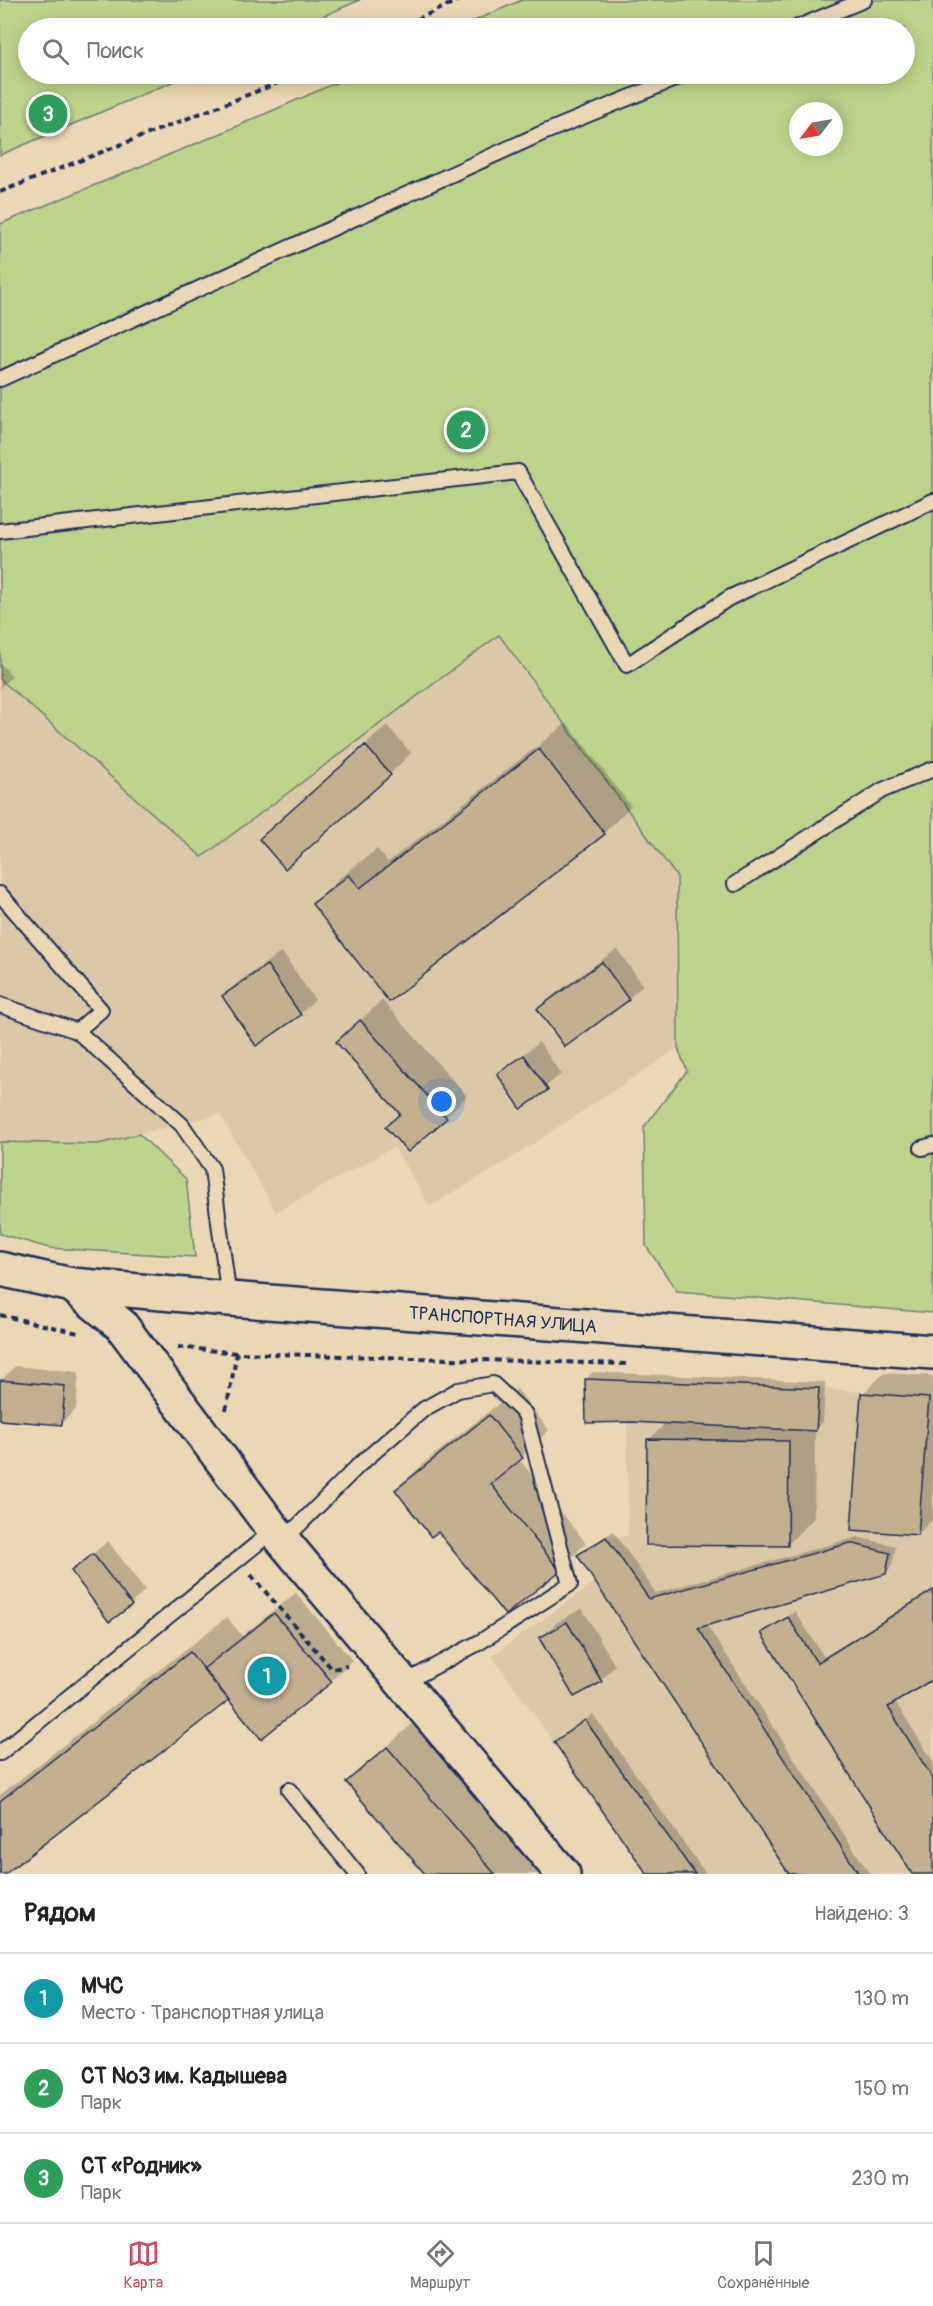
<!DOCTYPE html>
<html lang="ru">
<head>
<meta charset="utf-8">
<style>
	:root { --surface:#fff; --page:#f2f2f2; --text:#222; --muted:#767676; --line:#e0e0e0; --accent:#d1495b }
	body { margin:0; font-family:Pangolin,sans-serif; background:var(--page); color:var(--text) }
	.compass { position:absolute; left:789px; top:102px; width:54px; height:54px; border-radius:50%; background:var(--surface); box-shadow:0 3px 15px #0003; rotate:239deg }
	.you { position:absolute; left:442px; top:1102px; width:21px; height:21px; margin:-15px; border:4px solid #fff; border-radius:50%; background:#1a73e8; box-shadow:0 0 0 9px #1a73e833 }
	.badge { display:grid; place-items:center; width:39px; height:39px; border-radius:50%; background:var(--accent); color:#fff; font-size:20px; font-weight:700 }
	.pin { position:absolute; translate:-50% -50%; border:3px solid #fff; box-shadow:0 2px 6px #0006 }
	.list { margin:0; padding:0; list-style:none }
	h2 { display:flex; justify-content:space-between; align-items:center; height:78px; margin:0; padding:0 24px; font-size:26px }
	h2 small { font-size:20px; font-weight:400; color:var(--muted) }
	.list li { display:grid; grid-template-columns:39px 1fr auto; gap:18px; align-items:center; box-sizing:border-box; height:90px; padding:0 24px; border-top:2px solid var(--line) }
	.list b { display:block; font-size:22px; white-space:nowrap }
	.list p { margin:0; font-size:20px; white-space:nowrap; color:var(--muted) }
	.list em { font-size:20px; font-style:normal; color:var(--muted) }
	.icon { flex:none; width:33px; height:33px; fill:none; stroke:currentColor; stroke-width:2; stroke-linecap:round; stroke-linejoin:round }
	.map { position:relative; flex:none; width:933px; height:1874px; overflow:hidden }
	.search { position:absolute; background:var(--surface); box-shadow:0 3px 15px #0003; left:18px; right:18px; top:18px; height:66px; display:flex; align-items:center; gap:15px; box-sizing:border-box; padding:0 21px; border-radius:33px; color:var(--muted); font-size:22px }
	.sheet { height:348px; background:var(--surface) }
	nav { display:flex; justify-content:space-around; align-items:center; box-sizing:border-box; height:84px; border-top:2px solid var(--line); background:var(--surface); font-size:16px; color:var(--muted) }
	nav a { display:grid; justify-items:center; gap:3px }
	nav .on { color:var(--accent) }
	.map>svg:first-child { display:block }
</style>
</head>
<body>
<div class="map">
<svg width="933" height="1874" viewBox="0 0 933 1874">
	<rect width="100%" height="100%" fill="#ead7b5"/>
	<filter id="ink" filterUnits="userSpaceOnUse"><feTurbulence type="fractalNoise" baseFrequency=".0167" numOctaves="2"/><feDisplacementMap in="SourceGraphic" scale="12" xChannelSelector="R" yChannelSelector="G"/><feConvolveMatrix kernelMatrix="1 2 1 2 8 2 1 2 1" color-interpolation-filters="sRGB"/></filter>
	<g filter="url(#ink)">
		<path fill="#dac8a8" d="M498,635l179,242 1,171 -174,115 -74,43 -36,-59 -118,65 -56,-98 -122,30 -98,-2v-463l202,178z
			M585,1379l234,9 114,11v475h-285l-156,-218 103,-74 -18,-27 29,-18 22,-1 -1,-113h-41z"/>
		<path fill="#bdd389" stroke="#6c8174" stroke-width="1.5" fill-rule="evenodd" d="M0,0h360l-64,28h-268v46h163l-191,81z
			M522,0h411v1313l-256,-22 -31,-45 -2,-119 43,-56 -9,-23 -1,-171 -178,-242 -297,222 -202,-178v-455l217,-89 139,-61h548v-46h-446zM798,111h36v36h-36z
			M139,1134l47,45 9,78 -146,-9 -49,-14v-92l98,2z"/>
		<path fill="#0003" d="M0,663l12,13 -12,12z
			M567,723l64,83 -27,27 -290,71 27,-27 36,-28 11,13z
			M387,725l24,28 -21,21 -129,65z
			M617,949l26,36 -15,14 -89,10 14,-14z
			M282,952l33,48 -15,14 -76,-18 14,-14z
			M382,1000l85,96 -21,21 -59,10 14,-14 -63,-71z
			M539,1042l22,32 -40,33 -22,-32z
			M15,1366l64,6 -3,37 -15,15 -61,-5 1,-38z
			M593,1372l232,10 -2,40 -8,8 -1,88 -27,27 -138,-105 17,-18 -80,-43z
			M884,1373l49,3v143l-15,15 -55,-140z
			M517,1389l32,41 -30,29 67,84 -27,27 -120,-41 -42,-39 27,-27z
			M613,1531l43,62 201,-56 39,9 -4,20 -7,7 -179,51 164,250h-80l-211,-319z
			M108,1541l37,49 -14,14 -58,-33z
			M933,1589v88l-38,24 38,60v113h-20l-150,-240 32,-23 29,46z
			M296,1593l56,67 -21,21 -102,17 -229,176v-79l227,-178 15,19z
			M582,1608l33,58 -14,14 -60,-42 15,-15z
			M593,1714l113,160h-57l-93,-132z
			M415,1721l130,153h-118l-79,-92z"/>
		<path fill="#c3b090" stroke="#1b2f5e" stroke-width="1.5" d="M365,745l26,30 -106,94 -26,-30z
			M539,749l66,85 -216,168 -77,-98 37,-29 11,13z
			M602,962l27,38 -64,47 -28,-38z
			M267,965l34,50 -45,31 -34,-50z
			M360,1020l87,98 -39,34 -23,-25 15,-13 -64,-72z
			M524,1055l24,35 -27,19 -24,-35z
			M585,1379l234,9 -3,43 -185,-9 -45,1z
			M0,1380l65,6 -3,39 -62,-5z
			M861,1393l68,5 -11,137 -67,-5z
			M489,1415l34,43 -32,26 69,87 -55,44 -67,-83 -7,5 -36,-47z
			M647,1439l142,2 -1,105 -142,-1z
			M606,1537l43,62 201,-56 40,10 -4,21 -188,54 161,246h-70l-212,-319z
			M93,1554l39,51 -23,17 -38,-51z
			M933,1590v89l-45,28 45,72v95h-21l-151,-241 27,-16 29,46z
			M274,1613l58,69 -71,57 -58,-70z
			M567,1622l35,60 -28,15 -35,-59z
			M190,1652l39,48 -224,174h-5v-73z
			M585,1720l110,154h-48l-93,-132z
			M387,1747l108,127h-70l-79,-92z"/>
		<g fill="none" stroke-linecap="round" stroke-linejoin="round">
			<defs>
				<path id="lane" d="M796,28l68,-28
					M0,379l538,-244 149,-61
					M0,531l518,-59 109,193 102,-67 204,-97
					M735,884l148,-94 50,-21
					M0,894l101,116 -24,21
					M0,1005l77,26 105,94 30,44 17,130
					M922,1148l11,-3
					M283,1541l76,-76 65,-56 34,-19 35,-6 32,30 45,170 -90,58 -78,42
					M0,1753l274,-223
					M289,1790l68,84"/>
				<g id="secondary">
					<path id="s1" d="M0,1269l72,16 157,14 704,53"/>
					<path d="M72,1285l49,40 153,205 289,344"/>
				</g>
			</defs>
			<use href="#lane" stroke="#1b2f5e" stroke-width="18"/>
			<use href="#secondary" stroke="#1b2f5e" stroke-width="38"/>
			<path stroke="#1b2f5e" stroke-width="4" stroke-dasharray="6 4.5" stroke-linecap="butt" d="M398,28l61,-28
				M0,192l301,-118
				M0,1315l78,18
				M178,1347l59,6
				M226,1410l11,-57 389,11
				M251,1575l81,94 15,-3"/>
			<use href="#lane" stroke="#ead7b5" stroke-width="14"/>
			<use href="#secondary" stroke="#ead7b5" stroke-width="33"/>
		</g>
	</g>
	<g text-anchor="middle" stroke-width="6" stroke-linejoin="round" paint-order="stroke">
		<g font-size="18" fill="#1b2f5e" stroke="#ead7b5">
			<text dy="6" stroke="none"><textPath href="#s1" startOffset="506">ТРАНСПОРТНАЯ УЛИЦА</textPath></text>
		</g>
	</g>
</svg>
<svg class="compass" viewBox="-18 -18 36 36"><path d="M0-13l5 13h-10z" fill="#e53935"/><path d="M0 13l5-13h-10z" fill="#767676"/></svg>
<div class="you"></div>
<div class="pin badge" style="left:267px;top:1676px;background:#0f9aa8">1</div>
<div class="pin badge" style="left:466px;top:430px;background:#2e9e5b">2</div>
<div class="pin badge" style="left:48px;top:114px;background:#2e9e5b">3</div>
<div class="search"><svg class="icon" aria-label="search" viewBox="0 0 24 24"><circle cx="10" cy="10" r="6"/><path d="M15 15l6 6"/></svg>Поиск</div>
</div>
<section class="sheet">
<h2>Рядом<small>Найдено: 3</small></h2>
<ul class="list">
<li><span class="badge" style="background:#0f9aa8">1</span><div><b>МЧС</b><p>Место · Транспортная улица</p></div><em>130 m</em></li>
<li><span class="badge" style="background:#2e9e5b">2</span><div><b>СТ №3 им. Кадышева</b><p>Парк</p></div><em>150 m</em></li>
<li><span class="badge" style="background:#2e9e5b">3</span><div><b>СТ «Родник»</b><p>Парк</p></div><em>230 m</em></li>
</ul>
</section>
<nav>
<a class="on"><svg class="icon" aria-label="map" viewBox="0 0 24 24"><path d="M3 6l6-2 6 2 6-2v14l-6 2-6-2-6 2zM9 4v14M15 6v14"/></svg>Карта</a>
<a><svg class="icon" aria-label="directions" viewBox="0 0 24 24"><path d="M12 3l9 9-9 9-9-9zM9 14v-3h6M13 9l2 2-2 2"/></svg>Маршрут</a>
<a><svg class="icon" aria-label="saved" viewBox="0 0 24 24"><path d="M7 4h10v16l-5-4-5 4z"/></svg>Сохранённые</a>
</nav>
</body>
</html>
